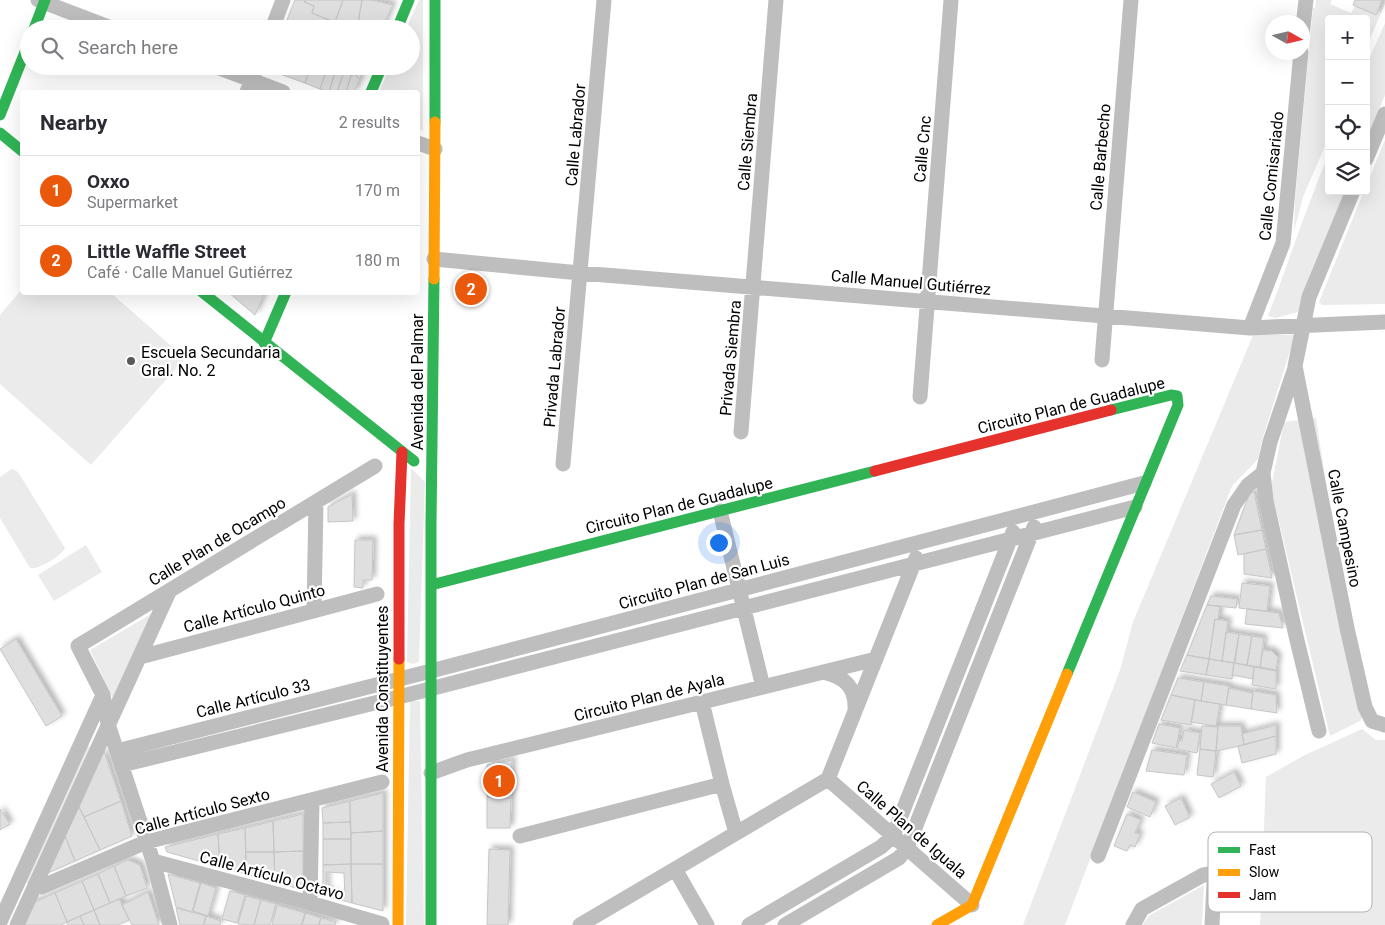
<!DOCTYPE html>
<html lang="en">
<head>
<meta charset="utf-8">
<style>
	:root { --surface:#fff; --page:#f7f7f7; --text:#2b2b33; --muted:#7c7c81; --line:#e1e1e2; --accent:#ea580c }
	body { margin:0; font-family:Roboto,sans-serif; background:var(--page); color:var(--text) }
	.controls { position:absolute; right:15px; top:15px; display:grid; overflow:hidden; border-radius:5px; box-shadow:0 5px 20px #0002 }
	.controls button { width:45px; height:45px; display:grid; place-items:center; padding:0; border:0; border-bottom:1px solid var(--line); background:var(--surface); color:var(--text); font:25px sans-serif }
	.compass { position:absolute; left:1265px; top:15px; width:45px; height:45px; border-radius:50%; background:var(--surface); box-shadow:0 5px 20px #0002; rotate:98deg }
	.you { position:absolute; left:718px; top:542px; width:18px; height:18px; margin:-12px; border:4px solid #fff; border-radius:50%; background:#1a73e8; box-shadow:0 0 0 8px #1a73e833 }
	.badge { display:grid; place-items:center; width:32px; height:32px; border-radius:50%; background:var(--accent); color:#fff; font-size:16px; font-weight:700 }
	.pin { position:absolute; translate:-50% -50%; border:2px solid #fff; box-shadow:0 1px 5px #0006 }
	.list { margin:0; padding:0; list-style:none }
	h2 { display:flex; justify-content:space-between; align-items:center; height:65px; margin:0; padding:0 20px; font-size:21px }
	h2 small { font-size:16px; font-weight:400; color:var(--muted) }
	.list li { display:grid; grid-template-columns:32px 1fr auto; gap:15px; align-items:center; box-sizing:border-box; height:70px; padding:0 20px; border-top:1px solid var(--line) }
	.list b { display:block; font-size:19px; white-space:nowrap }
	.list p { margin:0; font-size:16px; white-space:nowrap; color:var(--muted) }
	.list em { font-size:16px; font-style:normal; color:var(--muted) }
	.icon { flex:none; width:28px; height:28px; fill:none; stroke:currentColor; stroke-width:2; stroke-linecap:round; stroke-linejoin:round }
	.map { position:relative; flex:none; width:1385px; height:925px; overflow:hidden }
	.search { position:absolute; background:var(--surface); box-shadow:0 5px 20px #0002; left:20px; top:20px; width:400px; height:55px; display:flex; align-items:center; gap:12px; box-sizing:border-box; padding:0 18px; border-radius:28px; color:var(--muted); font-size:19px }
	.panel { position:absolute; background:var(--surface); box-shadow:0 5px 20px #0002; left:20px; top:90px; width:400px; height:205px; border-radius:5px }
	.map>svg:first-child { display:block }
</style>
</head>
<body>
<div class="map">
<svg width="1385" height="925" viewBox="0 0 1385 925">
	<defs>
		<filter id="shadow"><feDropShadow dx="3.5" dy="-3.5" stdDeviation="2.5" flood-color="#0004"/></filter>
	</defs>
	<rect width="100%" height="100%" fill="#fff"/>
	<path fill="#ebebeb" d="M419,0h4v131l-5,-3v-36h-39l11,-26h21v-37h-5z
		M1316,0h16l-2,4 21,9 4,-7 21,8 6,-14h3v4l-19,44v-29h-37v118l-26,60 -9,34 1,-31 18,-192h2z
		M1385,23v72l-19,46v-75z
		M1385,140v164l-63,1 -3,-3 45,-111h2v-5z
		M1329,154v37h17l-48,121 -22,6 -8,-2c21,-54 38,-109 61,-162z
		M22,289v3l89,1 74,65 -94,107 -91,-81v-69z
		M1254,333l41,2 -33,105 -4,19 -26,27 -167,439h-42l97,-255 13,-48z
		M1316,418l17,110 36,175 -9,18 -30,15 -59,-248 13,-66z
		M411,468l14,14 -6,180 -6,2 -6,-2z
		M12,469l6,3 47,76c-4,8 -26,22 -35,20l-30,-50v-41z
		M86,545l16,27 -48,29 -16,-26z
		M153,613l-40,86 -23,-49z
		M410,701h10l4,224h-18z
		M1362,729l14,11h9v185h-125l6,-148 37,-21z
		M88,745l2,2 -59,138 -8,-4z
		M1204,885l-2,40h-60l8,-10z"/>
	<path fill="#dfdfdf" stroke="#c6c6c6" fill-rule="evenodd" filter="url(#shadow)" d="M295,0h10l-1,2 10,4 -2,7 14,6 -3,9 -15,1 -21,-9z
		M306,0h37l-8,22 -23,-9 2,-7 -9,-4z
		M343,0h19l-5,29h-35l4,-10 9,3z
		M362,0h9l22,5 -10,21 -25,-4z
		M1355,0h27l-6,15 -23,-10z
		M287,20l21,9h-24z
		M358,22l25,4 -1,3h-25z
		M270,66h41l-6,17 -36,-13z
		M311,66h17l-8,23 -15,-6z
		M328,66h9l-8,26 -9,-3z
		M337,66h13l-1,7 -5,-1 -7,20h-8z
		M350,66h15l-5,13 -6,-5 -3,2 -2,-3z
		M344,72l5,1 2,3 -5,16h-9z
		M354,74l6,5 -6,13h-8l5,-16z
		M228,292h37l-10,23z
		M1250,492h4l8,38 -28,5z
		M352,494l1,27 -25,1v-15z
		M1262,530l4,19 -28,6 -4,-20z
		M355,540h18l-1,40h-9v8l-9,-1z
		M1266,549l6,29 -28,-4v-20z
		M1242,583l28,3 -3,25 -28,-3z
		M1211,596l26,3 -1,9 -29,-3z
		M1207,605l13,1 -2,14 -3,-1 -6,40 -22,-4z
		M1247,609l32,4 4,15 -38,-4z
		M1215,619l13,2 -6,40 -13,-2z
		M1226,632l13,2 -5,29 -12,-2z
		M1239,634l13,2 -5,29 -12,-2z
		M1252,636l12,2 -4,29 -13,-2z
		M16,639l46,77 -16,10 -46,-77z
		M1263,650l9,1 6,6 -2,13 -16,-3z
		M1187,655l22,4 -3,16 -26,-4z
		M1209,659l25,4 -2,16 -26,-4z
		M1234,663l20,4 -1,12 -21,-4z
		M1254,667l22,4v18l-24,-4z
		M1178,678l26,4 -3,19 -30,-6z
		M1204,682l25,4 -3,19 -25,-4z
		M1229,688l24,5 -2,16 -25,-4z
		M1253,691l23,4 1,18 -26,-4z
		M1171,695l24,5 -4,25 -30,-5z
		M1195,700l25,4 -4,22 -25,-4z
		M1159,724l21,4 -4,20 -24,-5z
		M1276,725v11l-32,9 -2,-11z
		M1202,726l16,1 -2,24 -16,-2z
		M1218,726h23l3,19 -28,6z
		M1184,730l16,3 -3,20 -20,-4 2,-9 3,1z
		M1276,736v18l-34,9 -4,-17z
		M1200,749l16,2 -3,26 -16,-2z
		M1152,750l35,5 -3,20 -38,-4z
		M104,751l17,50 -37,16 -5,-10z
		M512,760l-1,38 -24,-1v-32z
		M1234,772l7,14 -22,12 -8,-14z
		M1133,792l23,10 -6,15 -23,-10z
		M383,793v38l-32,2 -1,-32z
		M487,797l24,1 -1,30h-23z
		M1181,798l9,19 -15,8 -10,-19z
		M121,801l11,35 -32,14 -16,-33z
		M350,801v21l-27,1 -1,-15z
		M79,807l21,43 -25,11 -10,-25z
		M0,809l10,15 -10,6z
		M303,814v37l-29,1 -1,-31z
		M1127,814l14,6 -6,13 5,1 -5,13 -5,-2 -3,6 -13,-5z
		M273,821l1,31h-28l-1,-24z
		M350,822l1,17h-28v-16z
		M245,828l1,46 -26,-7 -2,-33z
		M383,831v33h-32v-31z
		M218,834l2,33 -53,-15 -2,-5z
		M65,836l10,25 -27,12z
		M323,839h28v25l-28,1z
		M489,849l21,1 -2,75h-21z
		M303,851v39l-28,-8 -1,-30z
		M246,852h28l1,30 -29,-8z
		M128,860l12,5 7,23 -21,8 -12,-30z
		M351,864l1,39 -29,-8v-30zM326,872l18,1 1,25 -18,-6z
		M351,864h32v47l-31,-8z
		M114,866l12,30 -16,7 -12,-29z
		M98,874l12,29 -16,7 -12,-29z
		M168,874l32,9 -8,29 -16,-5z
		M82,881l12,29 -27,12 -12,-29z
		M201,883l15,5 -8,28 -15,-5z
		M230,891l15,4 -8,28 -15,-4z
		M148,892l11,33h-27l-10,-20z
		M55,893l12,29 -6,3h-40l9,-21z
		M246,896l15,4 -7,25 -16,-1z
		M119,899l10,21 -11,5h-18l-6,-15z
		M261,900l15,4 -6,21h-16z
		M277,905l28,8 -4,12h-29z
		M176,908l30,8 -3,9h-23z
		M94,910l6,15h-16l-4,-9z
		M306,913l15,5 -3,7h-16z
		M80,916l4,9h-16l-1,-3z
		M206,916l15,5 -1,4h-16z
		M321,918l15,4 -1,3h-16z"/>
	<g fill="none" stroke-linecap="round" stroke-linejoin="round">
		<path stroke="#bebebe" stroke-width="15" d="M38,0l76,29
			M272,29l11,-29
			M1302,36l4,-36
			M214,66l69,26
			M247,92l10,-26
			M418,143l17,6
			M1366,159l19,-45
			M1353,191l-44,106 -14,69 52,262 18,79 7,14 13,4
			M434,259l146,14 670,55 135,-6
			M1250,328l33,-85 18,-191
			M1102,360l29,-360
			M1295,368l-25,74 -7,31 3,27 30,136 23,95
			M920,397l31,-397
			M741,432l35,-432
			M563,464l41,-464
			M720,511l43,176
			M314,610l2,-108
			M140,657l237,-63
			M823,672c22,5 33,15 32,38
			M702,702l20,82 14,49
			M117,751l314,-80 713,-188
			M122,765l277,-68 736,-190
			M431,773l36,-13 409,-101
			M828,779l144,126
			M520,836l202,-52
			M1098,856l136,-351 14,-20 15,-12
			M153,861l157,42 72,21
			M675,869l32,56
			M35,885l6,2 105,-45 236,-60
			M310,903l2,-103
			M0,922l103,-227
			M17,925l153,-335
			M170,925l-17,-64 -45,-137 -5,-29 -25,-49 297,-180
			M580,925l248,-146 88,-221
			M749,925l132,-78 12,-11 120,-304
			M785,925l114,-67 8,-10 127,-321
			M1133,925l9,-16 61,-34 5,-1 5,3 1,6 -2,42"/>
		<path stroke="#30b455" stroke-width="11" d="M435,0v122
			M34,29l11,-29
			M397,29l12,-29
			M371,92l11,-26
			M0,115l29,-73
			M0,133l22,18
			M202,292l212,169
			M264,343l22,-51
			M431,585l444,-114
			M1067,674l111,-269 -1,-9 -6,-1 -60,15
			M431,925v-401l3,-245"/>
		<path stroke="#ff9f0a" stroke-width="11" d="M434,279l1,-157
			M398,925l1,-266
			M937,925l35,-20 95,-231"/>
		<path stroke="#e5322d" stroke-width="11" d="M875,471l236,-61
			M399,659v-135l3,-72"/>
	</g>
	<circle fill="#595959" stroke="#fff" stroke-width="2" cx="131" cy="361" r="5"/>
	<g text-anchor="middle" stroke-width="4.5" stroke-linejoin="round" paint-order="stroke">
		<g font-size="16" fill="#000" stroke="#fff">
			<text transform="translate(575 135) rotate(-85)" y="6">Calle Labrador</text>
			<text transform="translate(747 142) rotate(-85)" y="6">Calle Siembra</text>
			<text transform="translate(922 149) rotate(-85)" y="6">Calle Cnc</text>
			<text transform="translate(1100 157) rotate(-85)" y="6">Calle Barbecho</text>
			<text transform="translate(1271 176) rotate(-84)" y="6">Calle Comisariado</text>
			<text transform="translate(911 282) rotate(5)" y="6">Calle Manuel Gutiérrez</text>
			<text transform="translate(730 358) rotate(-85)" y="6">Privada Siembra</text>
			<text transform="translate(554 367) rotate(-85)" y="6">Privada Labrador</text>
			<text transform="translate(417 382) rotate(-90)" y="6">Avenida del Palmar</text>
			<text transform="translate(1071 405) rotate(-14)" y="6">Circuito Plan de Guadalupe</text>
			<text transform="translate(679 505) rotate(-14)" y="6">Circuito Plan de Guadalupe</text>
			<text transform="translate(1345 528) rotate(79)" y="6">Calle Campesino</text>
			<text transform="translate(217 541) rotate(-31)" y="6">Calle Plan de Ocampo</text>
			<text transform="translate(704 581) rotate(-15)" y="6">Circuito Plan de San Luis</text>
			<text transform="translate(254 608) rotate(-15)" y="6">Calle Artículo Quinto</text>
			<text transform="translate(382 689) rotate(-90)" y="6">Avenida Constituyentes</text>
			<text transform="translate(649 697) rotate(-14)" y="6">Circuito Plan de Ayala</text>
			<text transform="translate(253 698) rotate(-14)" y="6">Calle Artículo 33</text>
			<text transform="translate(202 811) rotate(-15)" y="6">Calle Artículo Sexto</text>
			<text transform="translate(912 829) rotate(41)" y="6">Calle Plan de Iguala</text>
			<text transform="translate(272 875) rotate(15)" y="6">Calle Artículo Octavo</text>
		</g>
		<g font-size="16" fill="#000" stroke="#fff" text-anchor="start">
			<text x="141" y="358">Escuela Secundaria<tspan x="141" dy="18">Gral. No. 2</tspan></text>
		</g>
	</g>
	<rect x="1208" y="832" width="164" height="80" rx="8" fill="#fff" stroke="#b2b2b2" stroke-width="1"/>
	<rect x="1218" y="847" width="22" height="6" fill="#30b455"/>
	<rect x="1218" y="869" width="22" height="7" fill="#ff9f0a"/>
	<rect x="1218" y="892" width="22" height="6" fill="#e5322d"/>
	<g font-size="14" fill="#000">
		<text x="1249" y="855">Fast</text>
		<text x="1249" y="877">Slow</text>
		<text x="1249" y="900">Jam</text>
	</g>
</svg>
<div class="controls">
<button>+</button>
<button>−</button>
<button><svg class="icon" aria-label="locate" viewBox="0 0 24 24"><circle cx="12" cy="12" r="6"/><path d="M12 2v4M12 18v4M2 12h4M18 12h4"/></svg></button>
<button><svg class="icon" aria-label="layers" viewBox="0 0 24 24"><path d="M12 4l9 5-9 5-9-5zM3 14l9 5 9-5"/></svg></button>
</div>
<svg class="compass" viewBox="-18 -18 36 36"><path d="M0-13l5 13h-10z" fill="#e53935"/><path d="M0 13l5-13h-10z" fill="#7c7c81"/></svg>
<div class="you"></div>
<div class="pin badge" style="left:499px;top:781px">1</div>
<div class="pin badge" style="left:471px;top:289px">2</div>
<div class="search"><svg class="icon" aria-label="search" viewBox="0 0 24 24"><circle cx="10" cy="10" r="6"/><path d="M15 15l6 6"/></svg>Search here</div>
<section class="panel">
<h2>Nearby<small>2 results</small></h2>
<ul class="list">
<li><span class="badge">1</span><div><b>Oxxo</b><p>Supermarket</p></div><em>170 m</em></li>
<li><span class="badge">2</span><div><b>Little Waffle Street</b><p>Café · Calle Manuel Gutiérrez</p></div><em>180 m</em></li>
</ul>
</section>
</div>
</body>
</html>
